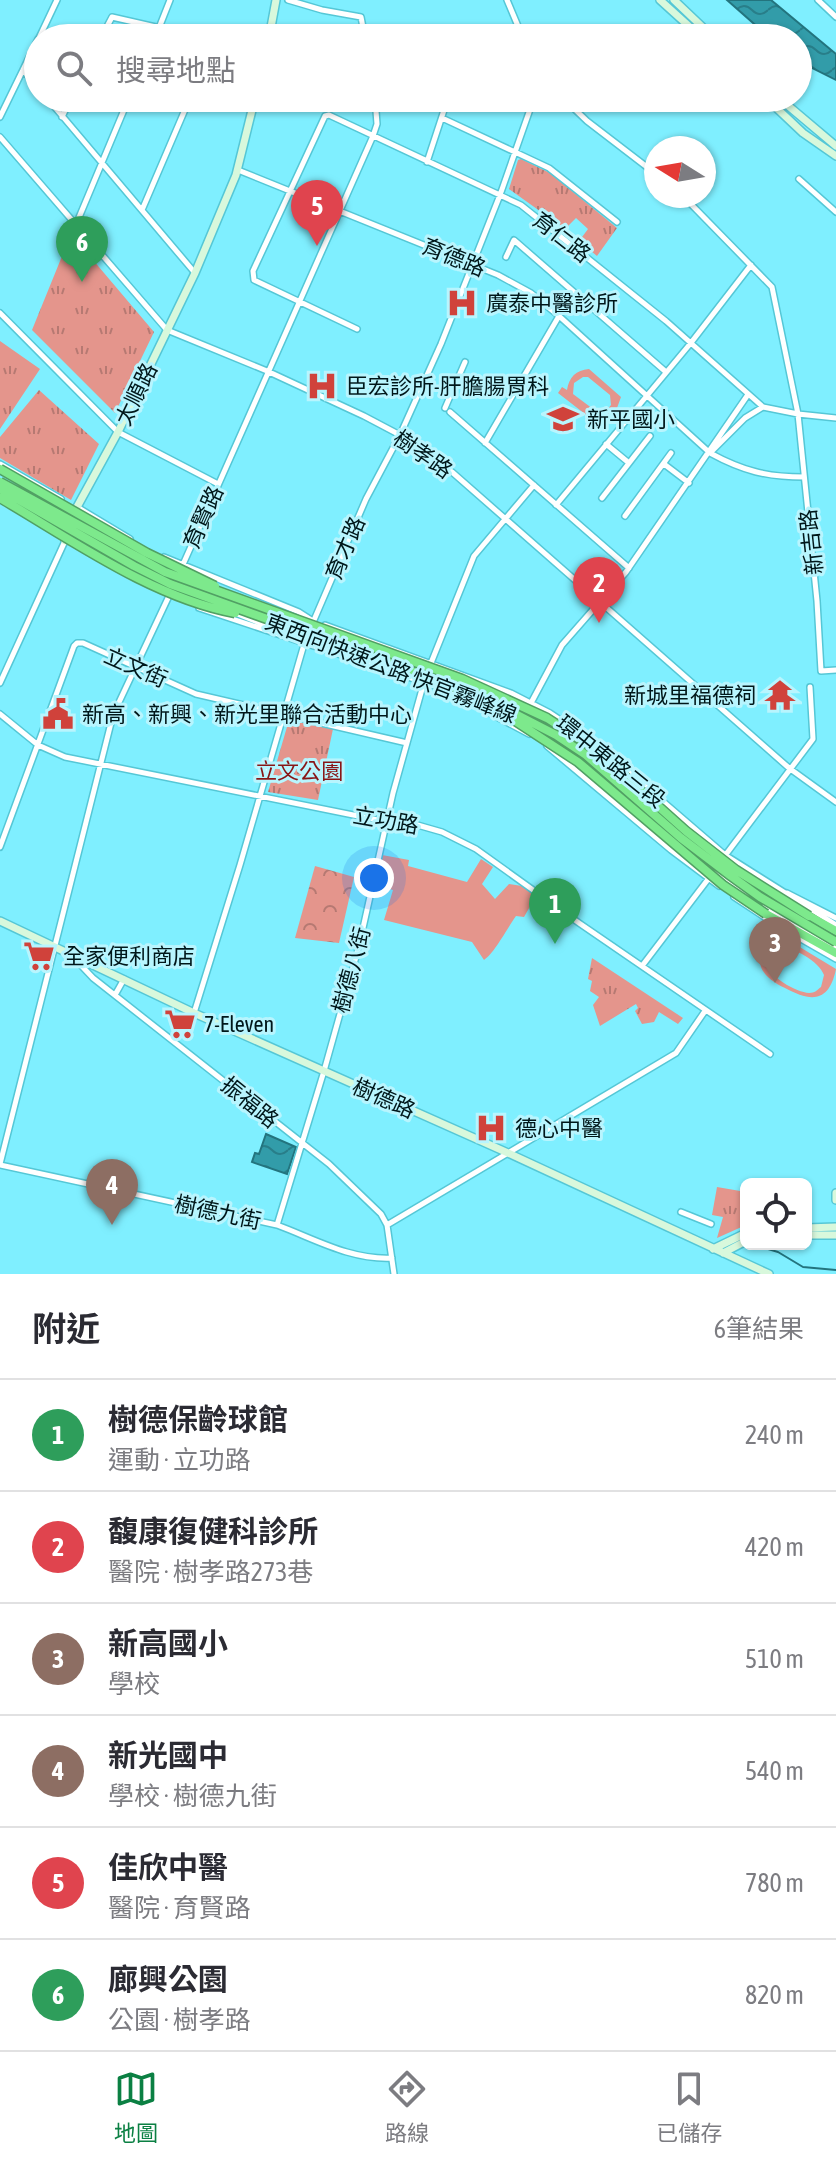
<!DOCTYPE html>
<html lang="zh-TW">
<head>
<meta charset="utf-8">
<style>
	:root { --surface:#fff; --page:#f7f7f7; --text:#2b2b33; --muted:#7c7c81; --line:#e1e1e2; --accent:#0b8043 }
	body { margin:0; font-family:"Asap Condensed","Noto Sans TC",sans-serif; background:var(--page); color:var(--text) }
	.controls { position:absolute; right:24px; bottom:24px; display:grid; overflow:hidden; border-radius:12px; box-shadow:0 2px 6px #0004 }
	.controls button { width:72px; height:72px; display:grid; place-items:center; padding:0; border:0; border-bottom:2px solid var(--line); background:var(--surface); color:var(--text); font:40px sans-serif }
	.compass { position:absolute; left:644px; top:136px; width:72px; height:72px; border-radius:50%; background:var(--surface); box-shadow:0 2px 6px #0004; rotate:281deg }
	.you { position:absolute; left:374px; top:878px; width:28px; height:28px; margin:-20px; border:6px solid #fff; border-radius:50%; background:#1a73e8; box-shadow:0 0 0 12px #1a73e833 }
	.badge { display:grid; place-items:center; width:52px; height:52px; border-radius:50%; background:var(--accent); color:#fff; font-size:26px; font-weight:700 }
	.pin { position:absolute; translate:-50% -66px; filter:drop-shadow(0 2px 4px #0008) }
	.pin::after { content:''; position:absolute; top:42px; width:28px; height:24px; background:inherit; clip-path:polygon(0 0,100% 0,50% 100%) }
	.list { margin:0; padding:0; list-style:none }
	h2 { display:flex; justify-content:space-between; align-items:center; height:104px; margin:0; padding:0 32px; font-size:34px }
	h2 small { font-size:26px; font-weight:400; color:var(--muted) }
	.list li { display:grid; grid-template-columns:52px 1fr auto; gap:24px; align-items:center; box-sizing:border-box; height:112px; padding:0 32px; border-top:2px solid var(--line) }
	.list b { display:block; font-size:30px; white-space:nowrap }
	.list p { margin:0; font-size:26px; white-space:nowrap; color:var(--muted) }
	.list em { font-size:26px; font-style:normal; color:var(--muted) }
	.icon { flex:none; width:44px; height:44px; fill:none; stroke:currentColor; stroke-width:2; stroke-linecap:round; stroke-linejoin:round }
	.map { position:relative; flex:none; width:836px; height:1274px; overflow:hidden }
	.search { position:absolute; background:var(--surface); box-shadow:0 2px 6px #0004; left:24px; right:24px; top:24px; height:88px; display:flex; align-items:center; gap:20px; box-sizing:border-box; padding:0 28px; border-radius:44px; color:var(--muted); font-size:30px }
	.sheet { height:776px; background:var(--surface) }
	nav { display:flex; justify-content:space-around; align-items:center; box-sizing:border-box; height:112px; border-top:2px solid var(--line); background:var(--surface); font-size:22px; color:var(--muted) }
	nav a { display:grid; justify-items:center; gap:4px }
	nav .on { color:var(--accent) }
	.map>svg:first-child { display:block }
</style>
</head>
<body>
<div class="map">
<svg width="836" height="1274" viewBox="0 0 836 1274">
	<defs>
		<pattern id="grass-tufts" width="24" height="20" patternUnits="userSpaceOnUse" patternTransform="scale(2)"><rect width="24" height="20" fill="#e4958c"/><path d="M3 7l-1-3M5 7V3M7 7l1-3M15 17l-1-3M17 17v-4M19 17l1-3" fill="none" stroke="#b67972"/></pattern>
		<pattern id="forest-crowns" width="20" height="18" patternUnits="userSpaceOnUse" patternTransform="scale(2)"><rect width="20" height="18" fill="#e4958c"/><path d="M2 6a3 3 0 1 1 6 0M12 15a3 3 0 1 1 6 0" fill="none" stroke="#b67972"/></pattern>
		<pattern id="water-waves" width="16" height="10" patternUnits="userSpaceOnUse" patternTransform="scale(2)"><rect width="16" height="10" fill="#329ca9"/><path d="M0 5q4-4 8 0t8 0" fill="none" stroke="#287e89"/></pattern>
	</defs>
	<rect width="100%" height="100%" fill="#7fefff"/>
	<path fill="url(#grass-tufts)" d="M521,159l29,14 67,55 -20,28 -18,-15 9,-12 -12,-11 -11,11 -56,-40 9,-29z
		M71,234l83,98 -39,81 -83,-83z
		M0,341l40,28 -40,60z
		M39,390l60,54 -28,56 -71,-42v-21z
		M289,720l44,9 -15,71 -50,-8z
		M592,958l91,60 -5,6 -19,-12 -5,10 -12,2 -7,-13 3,-3 -2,-4 -36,22 -7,-21 6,-8 -9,-6 2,-10 -4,-2z
		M717,1187l29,5v33l-29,13 6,-21 -11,-2z"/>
	<path fill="url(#forest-crowns)" d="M315,866l39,11 -15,66 -44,-5z"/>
	<path fill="#e4958c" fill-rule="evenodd" d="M589,369l32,28 -4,11 -12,10 4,4 -6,6 -45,-35 4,-6 5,3c2,-13 9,-20 22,-21zM583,377h5l22,18 1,10 -5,6 -9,1 -24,-18 1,-11z
		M382,855l27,5 -1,6 59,16 14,-23 12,8 -11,17 13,15 14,-15 13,2 14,10 -12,21 -8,-1c-8,11 -22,38 -32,44l-12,-18 -88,-22 9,-30 -19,-5z
		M765,926l71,43c-7,34 -25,33 -51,19 -22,-10 -38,-29 -10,-46l-15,-9zM779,947c14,0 40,14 45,28l-3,12c-4,3 -6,6 -12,6 -16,-1 -64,-28 -30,-46z"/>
	<path fill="url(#water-waves)" stroke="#23747e" stroke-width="2" d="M727,0h44l65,54v26l-38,-19v-23h-28z
		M266,1134l30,13 -9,27 -35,-12 3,-9 4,1z"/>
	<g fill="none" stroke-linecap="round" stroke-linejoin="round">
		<path stroke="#23747e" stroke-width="2" d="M754,1245l24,7 25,15 33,3"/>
		<defs>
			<path id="street" d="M288,0l34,10 39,7 4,21
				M507,0l16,38
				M818,0l18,17
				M39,38l18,-38
				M101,38l11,-21 92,21
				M155,38l15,-38
				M23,70l15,18
				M47,98l148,175
				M563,98l24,23 69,53
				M0,117l38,-78
				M62,117l9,-19
				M442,118l107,50 68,54
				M0,137l167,193 100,41 97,45 36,19 52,37 337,296 47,34
				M427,162l21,-64
				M238,170l260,105 33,18 28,23 151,137c33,18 57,24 94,24
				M799,179l37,33
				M683,196l89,91 26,127 19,187 4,70 15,-1
				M142,210l48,-112
				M75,227l54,-129
				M506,257l8,-17 152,132
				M0,313l118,119 100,52
				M357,329l-103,-49 -1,-9 72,-155 4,-1 192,90 145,116 97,86 35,7 38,4
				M445,408l20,-46
				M450,412l179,156
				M485,443l74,-127
				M606,444l23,19
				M713,450l32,-32 18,-11
				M0,464l61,35
				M664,464l25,19
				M602,498l48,-62
				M45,499l57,34
				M556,505l134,-161 61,-79
				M77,507l53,32
				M625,516l46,-63
				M73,537l60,34 56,25
				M164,557l135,55 14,9
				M199,608l242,80 58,23
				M235,613l51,20
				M325,625l186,68 39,20 45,30 130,112 111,70
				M431,663l43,-107 60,-71
				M0,683l65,-142
				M467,701l62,33
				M531,703l31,-58 64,-73 121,-176
				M0,714l38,31 27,12 323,65 5,-4 49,14 34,17 103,74 191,131
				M533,728l38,25
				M547,746l124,104 48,36
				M0,847l74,-201 3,-3h6l113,51 211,49
				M724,857l89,-118 -3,-52
				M711,870l41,30 84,48
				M787,893l49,25
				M734,897l41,27 61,35
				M76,960l17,18 236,186 52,50 6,11 7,49
				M642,966l67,-88
				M115,995l9,-16
				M194,1013l46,-148 65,-224 61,-142 34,-64 41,-91 59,-149 34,-97
				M0,1164l113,-449 56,-119 204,-460 4,-12 -2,-26
				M0,1165l277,60 47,-154 35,-125 34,-153 31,-111
				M681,1212l30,12
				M277,1225c38,14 73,35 115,33
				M387,1225l289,-172 29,-42"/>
			<path id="secondary" d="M660,0l42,38
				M674,0l40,38
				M269,38l7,-38
				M766,98l37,35 33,23
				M779,98l57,48
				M65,541l12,-34 41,-75 77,-159 41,-98 19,-77
				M0,921l194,92 314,140 261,121
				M836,1193v7
				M806,1228l30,-1
				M806,1235h30
				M713,1249l33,-16
				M723,1253l23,-12"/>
			<path id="highway" d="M766,914l70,39
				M809,916l27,15"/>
		</defs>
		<use href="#street" stroke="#55c7d6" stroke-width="8"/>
		<use href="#secondary" stroke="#55c7d6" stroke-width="10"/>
		<use href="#highway" stroke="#51a064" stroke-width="11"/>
		<use href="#street" stroke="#fff" stroke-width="5"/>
		<use href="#secondary" stroke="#d8f8dc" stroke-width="7"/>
		<use href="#highway" stroke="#7de98c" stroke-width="8"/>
		<defs>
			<path id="highway-bridge" d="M0,469l147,84 68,33
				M0,482l165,90 297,107 85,39 45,29 94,84 50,39 73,46
				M0,489l134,77 36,18 310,112 76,39 30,20 95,83 50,38 29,21 76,45
				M0,498c72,42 153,100 235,115
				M497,709l81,53 145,123 43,29"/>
		</defs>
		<use href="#highway-bridge" stroke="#51a064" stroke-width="11" stroke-linecap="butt"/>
		<use href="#highway-bridge" stroke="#7de98c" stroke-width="8"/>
	</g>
	<defs>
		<symbol id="hospital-bare" viewBox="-9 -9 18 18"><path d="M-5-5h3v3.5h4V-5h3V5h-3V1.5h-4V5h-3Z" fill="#d0423b" stroke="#b8f5fe" stroke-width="2.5" paint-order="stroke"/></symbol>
		<symbol id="school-bare" viewBox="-9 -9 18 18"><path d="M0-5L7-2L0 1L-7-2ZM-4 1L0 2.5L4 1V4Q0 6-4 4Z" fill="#d0423b" stroke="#b8f5fe" stroke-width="2.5" paint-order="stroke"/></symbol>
		<symbol id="temple-bare" viewBox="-9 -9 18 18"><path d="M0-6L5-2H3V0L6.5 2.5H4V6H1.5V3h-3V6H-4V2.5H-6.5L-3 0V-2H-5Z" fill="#d0423b" stroke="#b8f5fe" stroke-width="2.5" paint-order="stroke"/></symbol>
		<symbol id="civic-bare" viewBox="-9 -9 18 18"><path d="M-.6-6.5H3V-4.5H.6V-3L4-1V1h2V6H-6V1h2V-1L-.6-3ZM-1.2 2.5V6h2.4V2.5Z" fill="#d0423b" stroke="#b8f5fe" stroke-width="2.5" paint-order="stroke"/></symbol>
		<symbol id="supermarket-bare" viewBox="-9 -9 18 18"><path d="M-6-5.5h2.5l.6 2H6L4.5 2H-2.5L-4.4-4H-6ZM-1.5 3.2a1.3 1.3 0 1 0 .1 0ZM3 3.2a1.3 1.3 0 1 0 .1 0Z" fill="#d0423b" stroke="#b8f5fe" stroke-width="2.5" paint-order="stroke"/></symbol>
	</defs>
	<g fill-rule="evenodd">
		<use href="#hospital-bare" x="440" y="281" width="44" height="44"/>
		<use href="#hospital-bare" x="300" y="364" width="44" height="44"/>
		<use href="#school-bare" x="541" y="397" width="44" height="44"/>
		<use href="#temple-bare" x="758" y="673" width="44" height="44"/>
		<use href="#civic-bare" x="36" y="692" width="44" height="44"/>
		<use href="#supermarket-bare" x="17" y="934" width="44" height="44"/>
		<use href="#supermarket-bare" x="158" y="1002" width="44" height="44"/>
		<use href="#hospital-bare" x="469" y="1106" width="44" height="44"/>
	</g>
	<g text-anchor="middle" stroke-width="6" stroke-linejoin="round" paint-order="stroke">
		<g font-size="22" fill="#00171a" stroke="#b8f5fe">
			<text transform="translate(562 237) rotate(38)" y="8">育仁路</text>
			<text transform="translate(454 257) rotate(22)" y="8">育德路</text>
			<text transform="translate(136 394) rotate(-64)" y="8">太順路</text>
			<text transform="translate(423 454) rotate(35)" y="8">樹孝路</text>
			<text transform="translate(203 517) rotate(-66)" y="8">育賢路</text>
			<text transform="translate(811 542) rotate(-96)" y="8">新吉路</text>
			<text transform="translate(345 548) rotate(-67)" y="8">育才路</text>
			<text transform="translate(136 667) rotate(24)" y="8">立文街</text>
			<text transform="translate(391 668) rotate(21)" y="8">東西向快速公路 快官霧峰線</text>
			<text transform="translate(611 761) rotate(39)" y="8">環中東路三段</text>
			<text transform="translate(386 820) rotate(10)" y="8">立功路</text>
			<text transform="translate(351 970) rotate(-75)" y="8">樹德八街</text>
			<text transform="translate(384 1098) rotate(24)" y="8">樹德路</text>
			<text transform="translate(250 1102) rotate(39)" y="8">振福路</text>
			<text transform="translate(218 1212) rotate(12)" y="8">樹德九街</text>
		</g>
		<g font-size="22" fill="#00171a" stroke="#b8f5fe" text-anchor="start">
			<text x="486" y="311">廣泰中醫診所</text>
			<text x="346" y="394">臣宏診所-肝膽腸胃科</text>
			<text x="587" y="427">新平國小</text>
			<text x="756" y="703" text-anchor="end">新城里福德祠</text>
			<text x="82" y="722">新高、新興、新光里聯合活動中心</text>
			<text x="63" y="964">全家便利商店</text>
			<text x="204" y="1032">7-Eleven</text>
			<text x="515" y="1136">德心中醫</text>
		</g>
		<g font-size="22" fill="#891516" stroke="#b8f5fe">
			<text x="299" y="779">立文公園</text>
		</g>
	</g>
</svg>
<div class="controls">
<button><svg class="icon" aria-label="locate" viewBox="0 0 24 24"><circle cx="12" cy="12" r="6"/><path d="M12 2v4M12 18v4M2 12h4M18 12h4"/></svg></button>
</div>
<svg class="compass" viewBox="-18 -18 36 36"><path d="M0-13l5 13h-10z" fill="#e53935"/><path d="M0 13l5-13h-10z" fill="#7c7c81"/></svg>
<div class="you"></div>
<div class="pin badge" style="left:555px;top:944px;background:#2e9e5b">1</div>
<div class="pin badge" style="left:599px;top:623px;background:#e0444e">2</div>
<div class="pin badge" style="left:775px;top:983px;background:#8d6e63">3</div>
<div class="pin badge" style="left:112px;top:1225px;background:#8d6e63">4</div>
<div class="pin badge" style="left:317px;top:246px;background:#e0444e">5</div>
<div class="pin badge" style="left:82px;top:282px;background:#2e9e5b">6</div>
<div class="search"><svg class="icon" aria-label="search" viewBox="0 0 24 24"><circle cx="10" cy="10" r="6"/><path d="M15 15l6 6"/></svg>搜尋地點</div>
</div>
<section class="sheet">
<h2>附近<small>6筆結果</small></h2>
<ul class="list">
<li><span class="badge" style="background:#2e9e5b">1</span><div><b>樹德保齡球館</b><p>運動 · 立功路</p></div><em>240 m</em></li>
<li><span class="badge" style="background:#e0444e">2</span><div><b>馥康復健科診所</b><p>醫院 · 樹孝路273巷</p></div><em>420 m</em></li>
<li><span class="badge" style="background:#8d6e63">3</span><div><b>新高國小</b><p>學校</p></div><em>510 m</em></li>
<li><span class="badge" style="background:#8d6e63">4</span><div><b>新光國中</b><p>學校 · 樹德九街</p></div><em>540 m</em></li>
<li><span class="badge" style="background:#e0444e">5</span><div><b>佳欣中醫</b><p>醫院 · 育賢路</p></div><em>780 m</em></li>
<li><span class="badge" style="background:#2e9e5b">6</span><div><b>廊興公園</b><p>公園 · 樹孝路</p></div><em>820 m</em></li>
</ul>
</section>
<nav>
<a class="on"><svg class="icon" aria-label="map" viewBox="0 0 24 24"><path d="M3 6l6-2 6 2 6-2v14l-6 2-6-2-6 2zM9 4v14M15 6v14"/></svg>地圖</a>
<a><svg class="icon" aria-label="directions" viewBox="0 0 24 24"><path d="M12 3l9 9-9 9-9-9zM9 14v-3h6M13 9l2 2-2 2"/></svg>路線</a>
<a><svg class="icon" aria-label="saved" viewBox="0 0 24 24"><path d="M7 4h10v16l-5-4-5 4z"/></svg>已儲存</a>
</nav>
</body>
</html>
